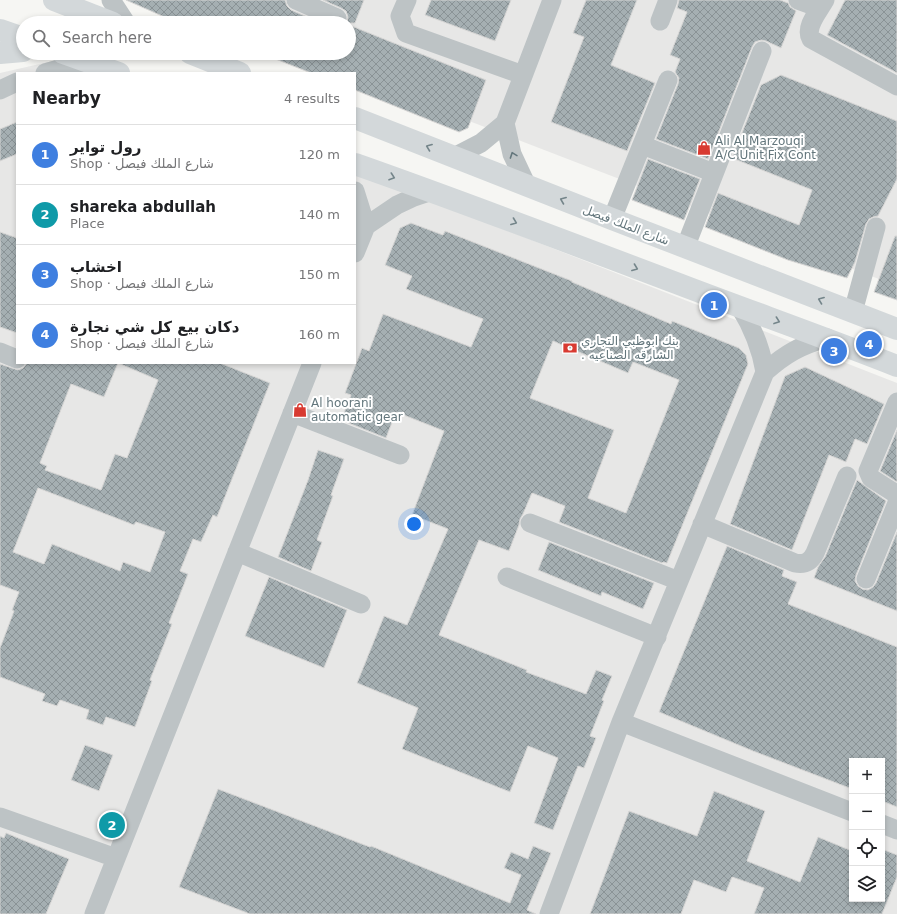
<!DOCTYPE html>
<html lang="en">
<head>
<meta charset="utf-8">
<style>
	:root { --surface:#fff; --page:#f6f6f6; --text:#202124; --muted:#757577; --line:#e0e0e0; --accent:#7c3aed }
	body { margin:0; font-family:"DejaVu Sans",Vazirmatn,sans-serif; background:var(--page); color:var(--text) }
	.controls { position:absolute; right:12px; bottom:12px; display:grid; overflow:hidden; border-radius:0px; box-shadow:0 2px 6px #0003 }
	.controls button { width:36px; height:36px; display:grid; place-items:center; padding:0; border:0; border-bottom:1px solid var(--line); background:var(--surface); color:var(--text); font:20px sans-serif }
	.you { position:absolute; left:414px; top:524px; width:14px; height:14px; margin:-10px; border:3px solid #fff; border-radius:50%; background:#1a73e8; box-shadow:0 0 0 6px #1a73e833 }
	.badge { display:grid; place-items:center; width:26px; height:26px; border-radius:50%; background:var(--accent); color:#fff; font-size:13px; font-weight:700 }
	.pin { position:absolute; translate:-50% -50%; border:2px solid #fff; box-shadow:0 1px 4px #0006 }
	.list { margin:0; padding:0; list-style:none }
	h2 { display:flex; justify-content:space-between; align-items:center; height:52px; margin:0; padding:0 16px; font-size:17px }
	h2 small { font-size:13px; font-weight:400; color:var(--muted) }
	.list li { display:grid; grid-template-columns:26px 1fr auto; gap:12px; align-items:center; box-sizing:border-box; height:60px; padding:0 16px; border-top:1px solid var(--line) }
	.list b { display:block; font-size:15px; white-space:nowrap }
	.list p { margin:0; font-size:13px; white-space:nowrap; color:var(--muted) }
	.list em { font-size:13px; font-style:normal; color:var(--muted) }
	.icon { flex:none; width:22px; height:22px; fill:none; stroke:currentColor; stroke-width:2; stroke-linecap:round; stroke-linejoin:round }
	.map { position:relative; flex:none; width:897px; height:914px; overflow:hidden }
	.search { position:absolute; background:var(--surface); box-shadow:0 2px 6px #0003; left:16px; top:16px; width:340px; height:44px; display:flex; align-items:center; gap:10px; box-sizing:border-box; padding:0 14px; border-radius:22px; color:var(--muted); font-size:15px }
	.panel { position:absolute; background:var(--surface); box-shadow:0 2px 6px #0003; left:16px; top:72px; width:340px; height:292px; border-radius:0px }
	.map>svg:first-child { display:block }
</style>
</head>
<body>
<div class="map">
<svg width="897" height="914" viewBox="0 0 897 914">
	<defs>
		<pattern id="building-cross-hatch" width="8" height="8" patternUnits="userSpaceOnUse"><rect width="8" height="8" fill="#a5afb2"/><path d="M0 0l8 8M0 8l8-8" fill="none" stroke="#8a9396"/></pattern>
	</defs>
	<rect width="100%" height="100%" fill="#f6f6f3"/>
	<path fill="#e7e7e6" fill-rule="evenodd" d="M155,0h742v286l-542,-209v-4h-11l-52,-20h57v-30h-134z
		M66,58l38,15h-87v290h338v-192l542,212v531h-897v-841zM852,761h30v138h-30z"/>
	<path fill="url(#building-cross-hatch)" stroke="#d8d7d6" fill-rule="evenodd" d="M126,0h159l2,6 4,4 30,13h-143z
		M323,0h41l-9,23h-8l1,-6 -2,-6 -5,-3z
		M431,0h80l-16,41 -70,-26z
		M586,0h51l-26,65 44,18 -28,68 -76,-29 33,-85 -11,-4z
		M679,0h101l8,3 2,4 6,4 -15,37 -15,-7 -5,-1 -6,2 -3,5 -44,112 -52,-20 22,-55 1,-6 -4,-6 5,-13 -10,-4 17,-43 -10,-4z
		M845,0h52v73l-70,-38z
		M349,25l137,55 -18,48 -9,4 -104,-42v-17h-44l-48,-19 86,-1z
		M781,75l116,46v58l-19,37 -5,1 -4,2 -3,5 -11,38 -8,16 -59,-18 -83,-33 13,-34 81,32 13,-35 -80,-32 29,-73z
		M17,122v32l-17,7v-32z
		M648,159l52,20 -16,41 -52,-20z
		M411,223l32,12 2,-4 127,50v1l99,42 1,-3 67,27 7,7 2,9 -81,199 -4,-1 -1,1 -103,-41 6,-16 -33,-13 -9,21 -3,5 -1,6 -10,26 -30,-11 -40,95 88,35 -1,2 60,22 10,-24 16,6 -10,24 2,1 -14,35 6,2 -12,30 -6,-2 -25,64 -19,-7 24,-65 -30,-12 -18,46 -108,-43 16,-41 -61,-25 27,-67 23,9 41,-96 -36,-14 32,-84 -48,-19 -10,26 -45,-18 10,-25 -6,-2 17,-45 7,3 14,-37 88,33 12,-28 -77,-30 6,-13 -27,-11 15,-37zM553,341l75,32 5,-11 46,18 -53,133 -38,-15 26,-68 -84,-32z
		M0,232l17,6v95l-17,-6z
		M895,236h2v64l-23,-8z
		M27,363h91l-14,34 -33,-13 -31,79 7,3 -2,4 56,20 14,-36 12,4 31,-78 -40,-17h102l50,20 -53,134 -4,-2 -12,27 -8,-3 -13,32 8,3 -19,49 3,1 -22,56 2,1 -17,46 -29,-10 -3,8 -17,-6 3,-9 -29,-10 -3,6 -15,-5 3,-7 -45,-17v-29l14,-37 -2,-1 7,-18 -19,-7v-221l18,6 5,-2zM38,488l96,37 2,-3 29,10 -15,40 -27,-10 -3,9 -68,-27 -8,20 -31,-12z
		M805,367l79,37 -17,40 -12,-5 -9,23 -17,-7 -37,95 -62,-26 55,-148z
		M897,430v52l-17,-11z
		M318,450l26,9 -13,36 2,1 -16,44 5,2 -11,29 -33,-14 30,-77z
		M857,480l29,21 -30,74 -1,6 3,5 4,3 6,1 5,-3 3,-4 21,-51v79l-83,-33 4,-11 7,-10z
		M549,542l105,41 -11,26 -41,-17 -1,4 -63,-26z
		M727,546l57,24 -2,6 15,6 -9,22 109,43v160l-15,-6v-40h-30v28l-99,-38 -94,-39z
		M269,577l78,33 -23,58 -79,-32z
		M85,745l28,10 -14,36 -28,-11z
		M218,789l152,58 1,-1 139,57 11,-28 -17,-7 7,-16 17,7 5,-13 18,7 -24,57 9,4h-286l-71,-27z
		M714,791l51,20 -18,50 53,21 18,-45 34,14v48h30v-50l15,6v22l-15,37h-128l10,-26 -32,-11 -6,15 -32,-12 -13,34h-91l39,-103 68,25z
		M6,833l63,26 -23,55h-46v-78l4,2z"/>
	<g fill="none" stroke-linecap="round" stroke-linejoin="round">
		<path stroke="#bdc3c5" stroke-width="19" d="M111,0l15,23
			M296,0l41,18
			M407,0l-7,16 6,17 117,42
			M798,0l22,8
			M825,0c-6,11 -21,27 -14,39l86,47
			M660,21l8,-21
			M45,73l14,-4 34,-6
			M0,90l17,-8
			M505,123l7,31 15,32
			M642,145l72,28
			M454,157l27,-14 24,-20 47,-123
			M355,191l11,35
			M612,219l56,-139
			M685,248l77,-197
			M355,253l11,-27 31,-21 17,-8 18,-6
			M740,307c13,21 21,41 25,65
			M853,312l23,-85
			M0,352l17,7
			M897,402l-29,69 3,7 25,16 1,5
			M292,413l108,42
			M530,523l149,58
			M702,524l93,39c10,2 16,-2 20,-10l32,-77
			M237,552l124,52
			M507,577l150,60
			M866,579l31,-76
			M621,722l231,90
			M0,817l116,41
			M882,824l15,6
			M94,914l218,-551
			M549,914l72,-192 144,-350c20,-18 36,-27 62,-34"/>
		<path stroke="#d3d8da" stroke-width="22" d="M54,0l59,23
			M0,30l23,8
			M0,53l23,-2
			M63,53l56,20
			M190,53l50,20
			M355,118l257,101 285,110
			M355,164c111,39 220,81 329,122 71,27 142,52 213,80"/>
	</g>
	<defs><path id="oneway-chevron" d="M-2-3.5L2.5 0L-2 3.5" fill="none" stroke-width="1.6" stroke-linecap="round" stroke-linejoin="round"/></defs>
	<g stroke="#74858a">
		<use href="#oneway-chevron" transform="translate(429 147) rotate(-159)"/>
		<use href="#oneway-chevron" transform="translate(392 177) rotate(19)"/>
		<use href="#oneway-chevron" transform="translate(563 200) rotate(-158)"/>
		<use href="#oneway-chevron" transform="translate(514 222) rotate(21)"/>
		<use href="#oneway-chevron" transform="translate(635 268) rotate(21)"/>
		<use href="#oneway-chevron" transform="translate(821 300) rotate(-159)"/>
		<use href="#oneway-chevron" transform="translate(777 321) rotate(20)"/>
	</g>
	<use stroke="#63767c" href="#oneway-chevron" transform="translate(513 155) rotate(-110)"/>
	<defs>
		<symbol id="shop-bare" viewBox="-9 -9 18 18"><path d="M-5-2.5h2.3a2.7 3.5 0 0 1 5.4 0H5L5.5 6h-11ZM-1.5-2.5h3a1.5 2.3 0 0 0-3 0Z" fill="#d83a31" stroke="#fff" stroke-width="2.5" paint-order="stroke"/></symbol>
		<symbol id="bank-bare" viewBox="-9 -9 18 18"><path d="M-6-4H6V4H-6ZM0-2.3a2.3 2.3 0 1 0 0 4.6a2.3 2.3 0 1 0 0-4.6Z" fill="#d83a31" stroke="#fff" stroke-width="2.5" paint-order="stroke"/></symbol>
	</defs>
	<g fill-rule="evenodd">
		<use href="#shop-bare" x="694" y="138" width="20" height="20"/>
		<use href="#bank-bare" x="560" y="338" width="20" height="20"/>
		<use href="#shop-bare" x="290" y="400" width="20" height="20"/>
	</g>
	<g text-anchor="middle" stroke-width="4" stroke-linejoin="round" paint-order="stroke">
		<g font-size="12" fill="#63767c" stroke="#fff" text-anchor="start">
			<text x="715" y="145">Ali Al Marzouqi<tspan x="715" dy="14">A/C Unit Fix Cont</tspan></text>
			<text x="581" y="345">بنك ابوظبي التجاري<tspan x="581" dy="14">. الشارقه الصناعيه</tspan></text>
			<text x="311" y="407">Al hoorani<tspan x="311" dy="14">automatic gear</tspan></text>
		</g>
		<g font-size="12" fill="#63767c" stroke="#fff">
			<text transform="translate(626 225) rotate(21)" y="4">شارع الملك فيصل</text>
		</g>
	</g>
</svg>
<div class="controls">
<button>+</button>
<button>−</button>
<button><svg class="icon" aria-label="locate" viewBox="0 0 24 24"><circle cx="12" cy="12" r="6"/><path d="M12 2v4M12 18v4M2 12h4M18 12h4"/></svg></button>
<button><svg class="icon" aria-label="layers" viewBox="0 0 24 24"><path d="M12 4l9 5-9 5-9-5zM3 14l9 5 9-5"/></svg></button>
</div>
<div class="you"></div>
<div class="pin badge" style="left:714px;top:305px;background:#3f7fe0">1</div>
<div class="pin badge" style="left:112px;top:825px;background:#0f9aa8">2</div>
<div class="pin badge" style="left:834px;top:351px;background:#3f7fe0">3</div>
<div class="pin badge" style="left:869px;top:344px;background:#3f7fe0">4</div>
<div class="search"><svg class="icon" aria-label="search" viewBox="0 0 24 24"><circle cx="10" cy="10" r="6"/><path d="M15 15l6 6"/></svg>Search here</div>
<section class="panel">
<h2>Nearby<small>4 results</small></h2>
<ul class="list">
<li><span class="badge" style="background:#3f7fe0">1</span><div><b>رول تواير</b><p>Shop · شارع الملك فيصل</p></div><em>120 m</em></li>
<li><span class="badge" style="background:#0f9aa8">2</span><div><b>shareka abdullah</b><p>Place</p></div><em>140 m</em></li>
<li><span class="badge" style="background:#3f7fe0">3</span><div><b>اخشاب</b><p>Shop · شارع الملك فيصل</p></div><em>150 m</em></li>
<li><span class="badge" style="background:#3f7fe0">4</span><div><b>دكان بيع كل شي نجارة</b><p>Shop · شارع الملك فيصل</p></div><em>160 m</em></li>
</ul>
</section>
</div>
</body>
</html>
